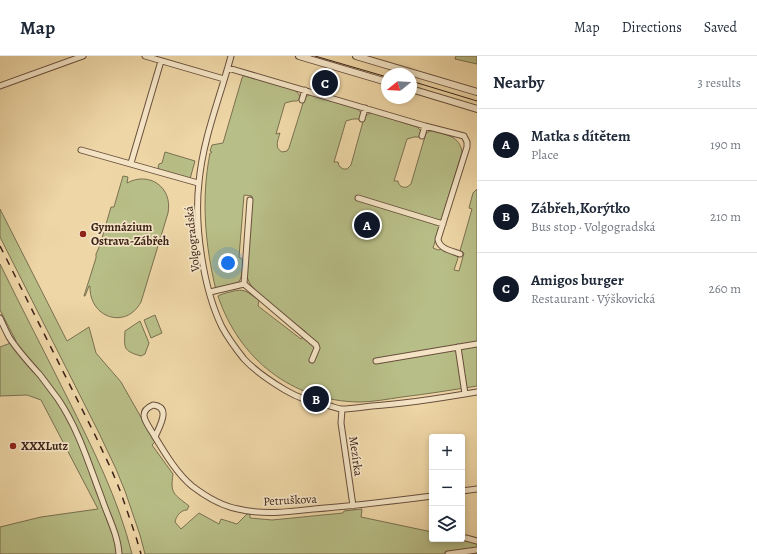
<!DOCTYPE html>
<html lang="en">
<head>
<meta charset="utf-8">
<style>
	:root { --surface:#fff; --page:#f2f2f3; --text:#1f2937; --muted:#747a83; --line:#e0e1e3; --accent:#111827 }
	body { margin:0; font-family:Alegreya,serif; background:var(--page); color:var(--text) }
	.controls { position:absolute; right:12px; bottom:12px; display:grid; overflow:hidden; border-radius:4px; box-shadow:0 2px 6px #0003 }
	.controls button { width:36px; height:36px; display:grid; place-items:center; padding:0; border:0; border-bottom:1px solid var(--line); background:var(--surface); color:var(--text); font:20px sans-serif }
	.compass { position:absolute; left:381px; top:12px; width:36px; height:36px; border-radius:50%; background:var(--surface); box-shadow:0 2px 6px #0003; rotate:252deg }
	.you { position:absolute; left:228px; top:207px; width:14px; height:14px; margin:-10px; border:3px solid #fff; border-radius:50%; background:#1a73e8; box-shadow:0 0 0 6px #1a73e833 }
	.badge { display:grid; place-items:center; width:26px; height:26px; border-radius:50%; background:var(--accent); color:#fff; font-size:13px; font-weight:700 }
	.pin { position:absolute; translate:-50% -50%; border:2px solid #fff; box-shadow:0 1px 4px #0006 }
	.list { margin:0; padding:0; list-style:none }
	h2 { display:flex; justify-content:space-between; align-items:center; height:52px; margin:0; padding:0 16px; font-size:17px }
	h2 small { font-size:13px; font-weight:400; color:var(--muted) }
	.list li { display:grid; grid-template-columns:26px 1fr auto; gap:12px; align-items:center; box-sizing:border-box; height:72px; padding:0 16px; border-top:1px solid var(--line) }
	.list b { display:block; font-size:15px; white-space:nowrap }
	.list p { margin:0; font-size:13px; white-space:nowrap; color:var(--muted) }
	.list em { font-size:13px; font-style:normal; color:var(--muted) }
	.icon { flex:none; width:22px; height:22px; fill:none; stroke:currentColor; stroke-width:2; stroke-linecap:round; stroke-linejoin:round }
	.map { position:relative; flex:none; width:477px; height:498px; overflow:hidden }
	header { display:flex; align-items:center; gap:24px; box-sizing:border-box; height:56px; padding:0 20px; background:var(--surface); border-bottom:1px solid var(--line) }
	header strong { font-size:19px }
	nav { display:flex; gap:22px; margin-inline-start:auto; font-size:14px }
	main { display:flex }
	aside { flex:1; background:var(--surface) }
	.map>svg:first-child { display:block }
</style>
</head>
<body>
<header>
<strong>Map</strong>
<nav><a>Map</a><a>Directions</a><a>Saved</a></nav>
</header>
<main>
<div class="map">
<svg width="477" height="498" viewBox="0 0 477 498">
	<rect width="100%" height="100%" fill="#eed6a6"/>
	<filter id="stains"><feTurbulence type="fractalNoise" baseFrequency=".005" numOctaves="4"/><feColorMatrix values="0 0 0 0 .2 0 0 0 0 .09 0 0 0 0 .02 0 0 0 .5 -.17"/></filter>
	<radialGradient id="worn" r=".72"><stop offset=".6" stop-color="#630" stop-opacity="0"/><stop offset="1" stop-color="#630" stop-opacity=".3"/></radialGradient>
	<path fill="#b8be87" stroke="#7a7050" d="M456,0h21v8l-22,-5z
		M244,19l50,15c5,3 8,7 3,11h-4l-8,2 -9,31 4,-1c-2,7 -6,15 2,19l5,-1 2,-3 15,-48c2,-4 4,-5 8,-5l45,14c4,2 6,6 2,10h-6l-7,2 -12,41h4l1,4 4,3h4l4,-4 13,-47c2,-3 5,-5 9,-5l44,14 4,4v4l-2,2h-5l-7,2 -13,42h4c1,5 4,7 9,6l4,-3 15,-51 4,-2h3c13,4 27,5 29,21l-29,96 5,2 4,-1 15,5 1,4 -4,12 5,1 5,-18 -4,-2 12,-42 -3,-1 4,-15 4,-4v197c-25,4 -50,8 -75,11 -14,2 -29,5 -43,5 -67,-1 -120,-43 -141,-106 4,-2 8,-3 12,-4 16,-5 17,1 29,8l-1,6 43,33 5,-7 -47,-36 -9,-12 -3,-7 -1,-6 6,-75 -8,-1 -5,62 4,3c-2,27 -2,23 -27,30 -11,-45 -15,-91 -6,-137h1l1,-1 -2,-1 2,-6 11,-2 19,-65z
		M165,96l30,9 -5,18 -30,-9 -2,-3 1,-3 3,-1z
		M123,120l5,1 -1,6c22,-12 46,4 41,30l-27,89c-15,28 -52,16 -51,-16h-1l-4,10h-1l12,-38v-4l4,-9 11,-38h3z
		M0,153l67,132 22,-14 7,26 25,29 34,60 -3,3 21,29c-3,20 1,20 16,32l-2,4c-6,0 -11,6 -12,12l6,7 18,-16 20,11 2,-5 16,5 10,-10h3v4l22,2 71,-7 1,-2 18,-2 -1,8 71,15v7h30l15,3v12h-332l-5,-19 -15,-44 -9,-22 -17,-36 -99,-196z
		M0,208c22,45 45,89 67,133 26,52 51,101 65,157h-132v-27l41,-10 57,-8 -57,-109 -14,-5 -27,1v-49l16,-6 -16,-31z
		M155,259l7,18 -11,5 -7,-18z
		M140,265l9,22 -4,11 -4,2c-18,-5 -17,-8 -16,-25z"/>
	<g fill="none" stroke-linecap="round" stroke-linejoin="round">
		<defs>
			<path id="minor" d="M145,0l79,23
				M231,0c-11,42 -28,82 -32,126 -5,43 4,106 23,145 6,11 14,22 22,32 12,13 26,22 41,31 15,9 28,13 45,16 4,1 8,3 12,3 10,0 20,-2 30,-3 35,-2 70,-8 105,-14
				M228,12l197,58 39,10 3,6v5l-29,92c1,10 14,12 22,15
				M0,30l83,-30
				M302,44l3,-10
				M362,63l3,-11
				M422,80l3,-10
				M81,94l117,33
				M131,107l30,-102
				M358,142l85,26
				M250,144l-6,84 72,61 1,3 -5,12
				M210,236l34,-8
				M0,262c3,7 6,13 9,19 9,14 20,26 31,38 6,8 12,16 18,24 21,31 31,66 44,100 6,18 16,36 17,55
				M458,291l7,47
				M376,305l101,-17
				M342,353l-1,14 12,83
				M155,381c4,-10 17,-30 -2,-32 -16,7 -7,17 -1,27 11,18 24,41 40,54 13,10 30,20 46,23 25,6 50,3 76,0 39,-3 79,-8 118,-13
				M462,435l15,-2
				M466,482l11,3
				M448,498l29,-4"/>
			<path id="tertiary" d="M299,0l88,26
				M356,0l121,36
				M411,33l66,20"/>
		</defs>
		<use href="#minor" stroke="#684f3c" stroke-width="7"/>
		<use href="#tertiary" stroke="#684f3c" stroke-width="8"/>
		<use href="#minor" stroke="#f4e4c5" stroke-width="5"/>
		<use href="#tertiary" stroke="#f4e4c5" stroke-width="6"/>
		<path stroke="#3c2218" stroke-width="1" d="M315,0l72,21
			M411,25l66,20"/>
		<path stroke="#3c2218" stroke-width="1.5" stroke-dasharray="7 7" stroke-linecap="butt" d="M0,190l95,189 17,36 9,22 15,44 5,17"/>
	</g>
	<g fill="#8f2418" stroke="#f4e4c5" stroke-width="1.5">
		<circle cx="83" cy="178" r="4"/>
		<circle cx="13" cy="390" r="4"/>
	</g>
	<g text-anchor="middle" stroke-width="3.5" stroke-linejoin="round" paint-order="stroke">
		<g font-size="12" font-weight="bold" fill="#3c2218" stroke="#f4e4c5" text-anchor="start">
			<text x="91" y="175">Gymnázium<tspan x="91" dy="14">Ostrava-Zábřeh</tspan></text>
			<text x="21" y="394">XXXLutz</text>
		</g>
		<g font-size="12" fill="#3c2218" stroke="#f4e4c5">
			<text transform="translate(192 183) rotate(-96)" y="4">Volgogradská</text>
			<text transform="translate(356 400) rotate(82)" y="4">Mezírka</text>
			<text transform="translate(290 444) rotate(-3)" y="4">Petruškova</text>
		</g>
	</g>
	<rect width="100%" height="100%" filter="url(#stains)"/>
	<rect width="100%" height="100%" fill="url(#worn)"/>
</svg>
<div class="controls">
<button>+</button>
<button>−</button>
<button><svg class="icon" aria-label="layers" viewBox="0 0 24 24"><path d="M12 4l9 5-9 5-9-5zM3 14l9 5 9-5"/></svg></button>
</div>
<svg class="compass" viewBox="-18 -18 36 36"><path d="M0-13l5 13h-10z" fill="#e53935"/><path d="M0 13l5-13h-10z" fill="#747a83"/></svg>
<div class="you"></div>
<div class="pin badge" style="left:367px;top:169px">A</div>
<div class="pin badge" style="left:316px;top:343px">B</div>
<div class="pin badge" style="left:325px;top:27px">C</div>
</div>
<aside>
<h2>Nearby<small>3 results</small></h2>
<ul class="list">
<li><span class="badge">A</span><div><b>Matka s dítětem</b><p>Place</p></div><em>190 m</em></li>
<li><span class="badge">B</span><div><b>Zábřeh,Korýtko</b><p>Bus stop · Volgogradská</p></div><em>210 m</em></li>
<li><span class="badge">C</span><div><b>Amigos burger</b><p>Restaurant · Výškovická</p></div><em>260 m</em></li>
</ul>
</aside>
</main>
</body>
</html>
